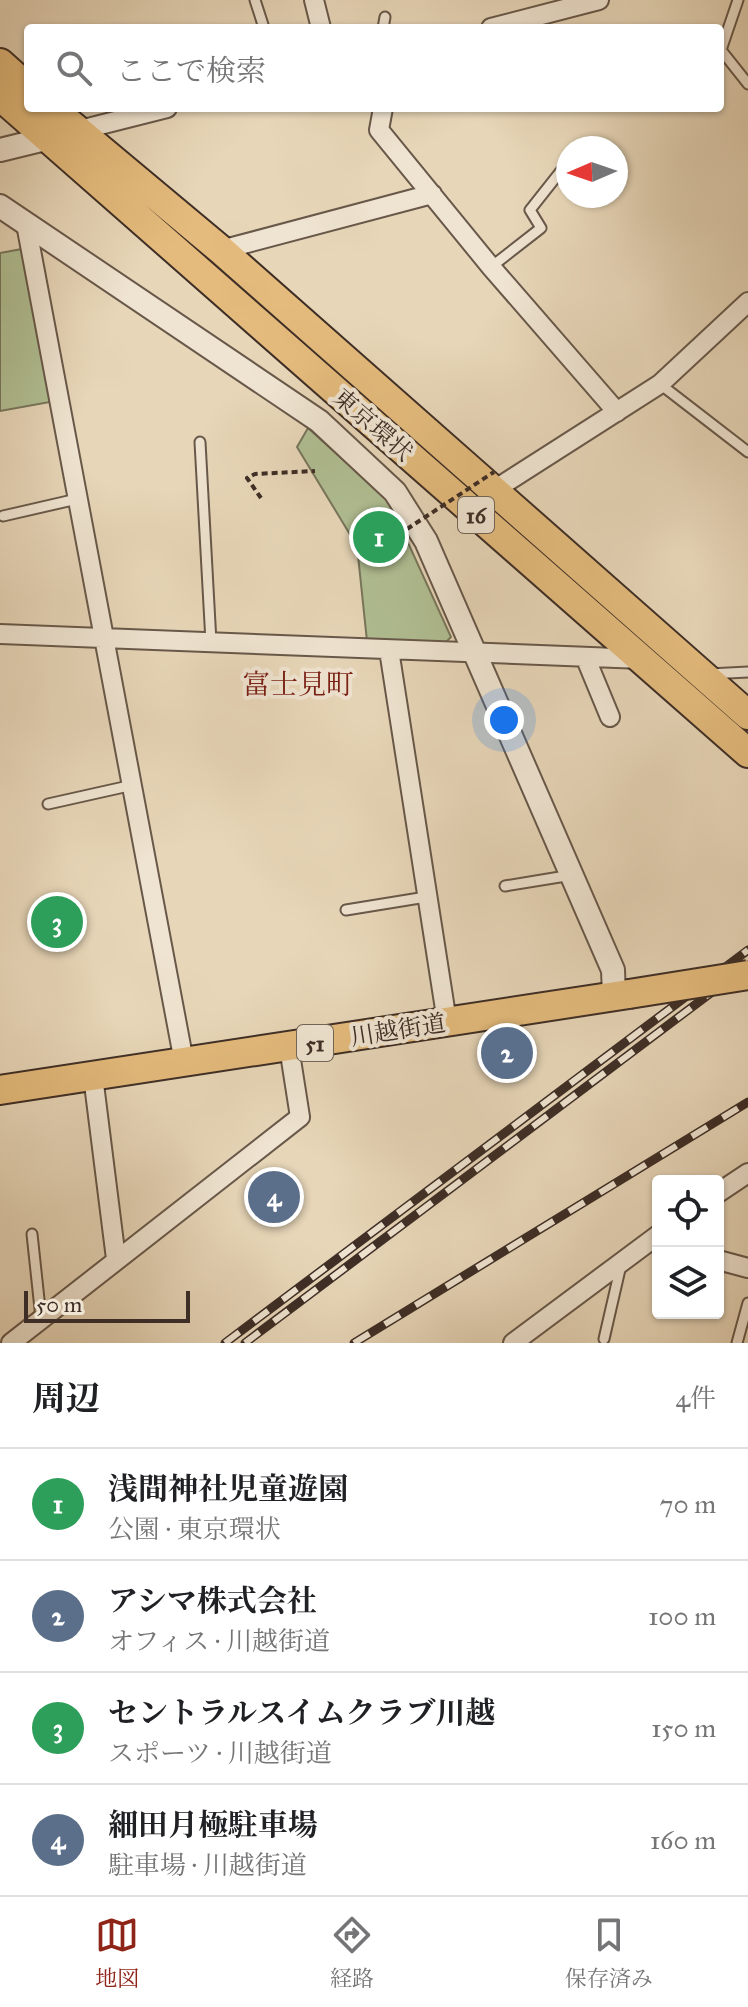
<!DOCTYPE html>
<html lang="ja">
<head>
<meta charset="utf-8">
<style>
	:root { --surface:#fff; --page:#f6f6f6; --text:#202124; --muted:#757577; --line:#e0e0e0; --accent:#8f2418 }
	body { margin:0; font-family:"IM FELL Great Primer","Noto Serif JP",serif; background:var(--page); color:var(--text) }
	.controls { position:absolute; right:24px; bottom:24px; display:grid; overflow:hidden; border-radius:8px; box-shadow:0 2px 6px #0004 }
	.controls button { width:72px; height:72px; display:grid; place-items:center; padding:0; border:0; border-bottom:2px solid var(--line); background:var(--surface); color:var(--text); font:40px sans-serif }
	.compass { position:absolute; left:556px; top:136px; width:72px; height:72px; border-radius:50%; background:var(--surface); box-shadow:0 2px 6px #0004; rotate:268deg }
	.scale { position:absolute; left:24px; bottom:20px; width:166px; box-sizing:border-box; padding-left:8px; border:4px solid #3e2e26; border-top:0; font-size:22px; line-height:28px; white-space:nowrap; color:#3e2e26; -webkit-text-stroke:6px #efe4d1; paint-order:stroke }
	.you { position:absolute; left:504px; top:720px; width:28px; height:28px; margin:-20px; border:6px solid #fff; border-radius:50%; background:#1a73e8; box-shadow:0 0 0 12px #1a73e833 }
	.badge { display:grid; place-items:center; width:52px; height:52px; border-radius:50%; background:var(--accent); color:#fff; font-size:26px; font-weight:700 }
	.pin { position:absolute; translate:-50% -50%; border:4px solid #fff; box-shadow:0 2px 8px #0006 }
	.list { margin:0; padding:0; list-style:none }
	h2 { display:flex; justify-content:space-between; align-items:center; height:104px; margin:0; padding:0 32px; font-size:34px }
	h2 small { font-size:26px; font-weight:400; color:var(--muted) }
	.list li { display:grid; grid-template-columns:52px 1fr auto; gap:24px; align-items:center; box-sizing:border-box; height:112px; padding:0 32px; border-top:2px solid var(--line) }
	.list b { display:block; font-size:30px; white-space:nowrap }
	.list p { margin:0; font-size:26px; white-space:nowrap; color:var(--muted) }
	.list em { font-size:26px; font-style:normal; color:var(--muted) }
	.icon { flex:none; width:44px; height:44px; fill:none; stroke:currentColor; stroke-width:2; stroke-linecap:round; stroke-linejoin:round }
	.map { position:relative; flex:none; width:748px; height:1343px; overflow:hidden }
	.search { position:absolute; background:var(--surface); box-shadow:0 2px 6px #0004; left:24px; right:24px; top:24px; height:88px; display:flex; align-items:center; gap:20px; box-sizing:border-box; padding:0 28px; border-radius:8px; color:var(--muted); font-size:30px }
	.sheet { height:552px; background:var(--surface) }
	nav { display:flex; justify-content:space-around; align-items:center; box-sizing:border-box; height:112px; border-top:2px solid var(--line); background:var(--surface); font-size:22px; color:var(--muted) }
	nav a { display:grid; justify-items:center; gap:4px }
	nav .on { color:var(--accent) }
	.map>svg:first-child { display:block }
</style>
</head>
<body>
<div class="map">
<svg width="748" height="1343" viewBox="0 0 748 1343">
	<rect width="100%" height="100%" fill="#e7d6b8"/>
	<filter id="stains"><feTurbulence type="fractalNoise" baseFrequency=".0025" numOctaves="4"/><feColorMatrix values="0 0 0 0 .2 0 0 0 0 .09 0 0 0 0 .02 0 0 0 .5 -.17"/></filter>
	<radialGradient id="worn" r=".72"><stop offset=".6" stop-color="#630" stop-opacity="0"/><stop offset="1" stop-color="#630" stop-opacity=".3"/></radialGradient>
	<path fill="#b0bf93" stroke="#77765c" stroke-width="2" d="M22,249l28,153 -50,9v-158z
		M308,428l81,73 62,136 -8,8 -76,-4 -10,-95 -60,-99z"/>
	<g fill="none" stroke-linecap="round" stroke-linejoin="round">
		<defs>
			<path id="service" d="M255,0l9,28
				M738,0l-17,50 27,34
				M383,28l2,-11
				M491,267l50,-39 -11,-18 38,-48
				M660,384l88,68
				M200,442l11,200
				M3,516l74,-17
				M709,674l39,-2
				M48,804l85,-19
				M505,886l67,-11
				M346,910l80,-13
				M32,1234l9,84
				M604,1339l17,-74
				M737,1343l11,-40"/>
			<path id="minor" d="M314,0l7,28
				M491,28l108,-28
				M383,108l-4,22 112,137 126,145
				M72,132l95,-24
				M26,224l158,838
				M221,250l211,-56
				M491,492l169,-108 88,-82
				M0,634l642,25
				M389,650l58,372
				M586,659l24,58
				M93,1076l23,183
				M718,1193l30,-20
				M718,1260l30,8
				M11,1343l289,-226 -11,-70
				M513,1343l145,-108"/>
			<path id="tertiary" d="M0,150l49,-12
				M0,206l319,215 76,71 31,49 187,429 1,26"/>
			<path id="primary" d="M0,1090l629,-96"/>
			<path id="trunk" d="M0,63l28,25
				M0,96l748,657
				M51,108l170,142 527,465"/>
		</defs>
		<use href="#service" stroke="#68584a" stroke-width="13"/>
		<use href="#minor" stroke="#68584a" stroke-width="22"/>
		<use href="#tertiary" stroke="#68584a" stroke-width="26"/>
		<use href="#primary" stroke="#3e2e26" stroke-width="32"/>
		<use href="#trunk" stroke="#3e2e26" stroke-width="32"/>
		<path stroke="#3e2e26" stroke-width="4" stroke-dasharray="6 4" stroke-linecap="butt" d="M261,498l-14,-20 8,-4 60,-3"/>
		<use href="#service" stroke="#efe4d1" stroke-width="9"/>
		<use href="#minor" stroke="#efe4d1" stroke-width="18"/>
		<use href="#tertiary" stroke="#efe4d1" stroke-width="22"/>
		<use href="#primary" stroke="#e4bb7c" stroke-width="28"/>
		<use href="#trunk" stroke="#e4bb7c" stroke-width="28"/>
		<defs>
			<path id="rail" d="M225,1343l523,-393
				M245,1343l503,-378
				M354,1343l394,-241"/>
		</defs>
		<use href="#rail" stroke="#3e2e26" stroke-width="9"/>
		<use href="#rail" stroke="#efe4d1" stroke-width="6" stroke-dasharray="18" stroke-linecap="butt"/>
		<defs>
			<path id="primary-bridge" d="M629,994l119,-19"/>
		</defs>
		<use href="#primary-bridge" stroke="#3e2e26" stroke-width="32" stroke-linecap="butt"/>
		<path stroke="#3e2e26" stroke-width="4" stroke-dasharray="6 4" stroke-linecap="butt" d="M407,529l87,-57"/>
		<use href="#primary-bridge" stroke="#e4bb7c" stroke-width="28"/>
	</g>
	<g text-anchor="middle" stroke-width="8" stroke-linejoin="round" paint-order="stroke">
		<g fill="#efe4d1" stroke="#736559" stroke-width="2">
			<rect x="458" y="497" width="36" height="36" rx="6"/>
			<rect x="297" y="1025" width="36" height="36" rx="6"/>
		</g>
		<g font-size="22" font-weight="bold" fill="#3e2e26">
			<text x="476" y="523">16</text>
			<text x="315" y="1051">51</text>
		</g>
		<g font-size="24" fill="#3e2e26" stroke="#efe4d1">
			<text transform="translate(373 425) rotate(41)" y="8">東京環状</text>
			<text transform="translate(398 1030) rotate(-9)" y="8">川越街道</text>
		</g>
		<g font-size="28" fill="#7a1f14" stroke="#efe4d1">
			<text x="298" y="694">富士見町</text>
		</g>
	</g>
	<rect width="100%" height="100%" filter="url(#stains)"/>
	<rect width="100%" height="100%" fill="url(#worn)"/>
</svg>
<div class="controls">
<button><svg class="icon" aria-label="locate" viewBox="0 0 24 24"><circle cx="12" cy="12" r="6"/><path d="M12 2v4M12 18v4M2 12h4M18 12h4"/></svg></button>
<button><svg class="icon" aria-label="layers" viewBox="0 0 24 24"><path d="M12 4l9 5-9 5-9-5zM3 14l9 5 9-5"/></svg></button>
</div>
<svg class="compass" viewBox="-18 -18 36 36"><path d="M0-13l5 13h-10z" fill="#e53935"/><path d="M0 13l5-13h-10z" fill="#757577"/></svg>
<div class="scale">50 m</div>
<div class="you"></div>
<div class="pin badge" style="left:379px;top:537px;background:#2e9e5b">1</div>
<div class="pin badge" style="left:507px;top:1053px;background:#5c6f8a">2</div>
<div class="pin badge" style="left:57px;top:922px;background:#2e9e5b">3</div>
<div class="pin badge" style="left:274px;top:1197px;background:#5c6f8a">4</div>
<div class="search"><svg class="icon" aria-label="search" viewBox="0 0 24 24"><circle cx="10" cy="10" r="6"/><path d="M15 15l6 6"/></svg>ここで検索</div>
</div>
<section class="sheet">
<h2>周辺<small>4件</small></h2>
<ul class="list">
<li><span class="badge" style="background:#2e9e5b">1</span><div><b>浅間神社児童遊園</b><p>公園 · 東京環状</p></div><em>70 m</em></li>
<li><span class="badge" style="background:#5c6f8a">2</span><div><b>アシマ株式会社</b><p>オフィス · 川越街道</p></div><em>100 m</em></li>
<li><span class="badge" style="background:#2e9e5b">3</span><div><b>セントラルスイムクラブ川越</b><p>スポーツ · 川越街道</p></div><em>150 m</em></li>
<li><span class="badge" style="background:#5c6f8a">4</span><div><b>細田月極駐車場</b><p>駐車場 · 川越街道</p></div><em>160 m</em></li>
</ul>
</section>
<nav>
<a class="on"><svg class="icon" aria-label="map" viewBox="0 0 24 24"><path d="M3 6l6-2 6 2 6-2v14l-6 2-6-2-6 2zM9 4v14M15 6v14"/></svg>地図</a>
<a><svg class="icon" aria-label="directions" viewBox="0 0 24 24"><path d="M12 3l9 9-9 9-9-9zM9 14v-3h6M13 9l2 2-2 2"/></svg>経路</a>
<a><svg class="icon" aria-label="saved" viewBox="0 0 24 24"><path d="M7 4h10v16l-5-4-5 4z"/></svg>保存済み</a>
</nav>
</body>
</html>
